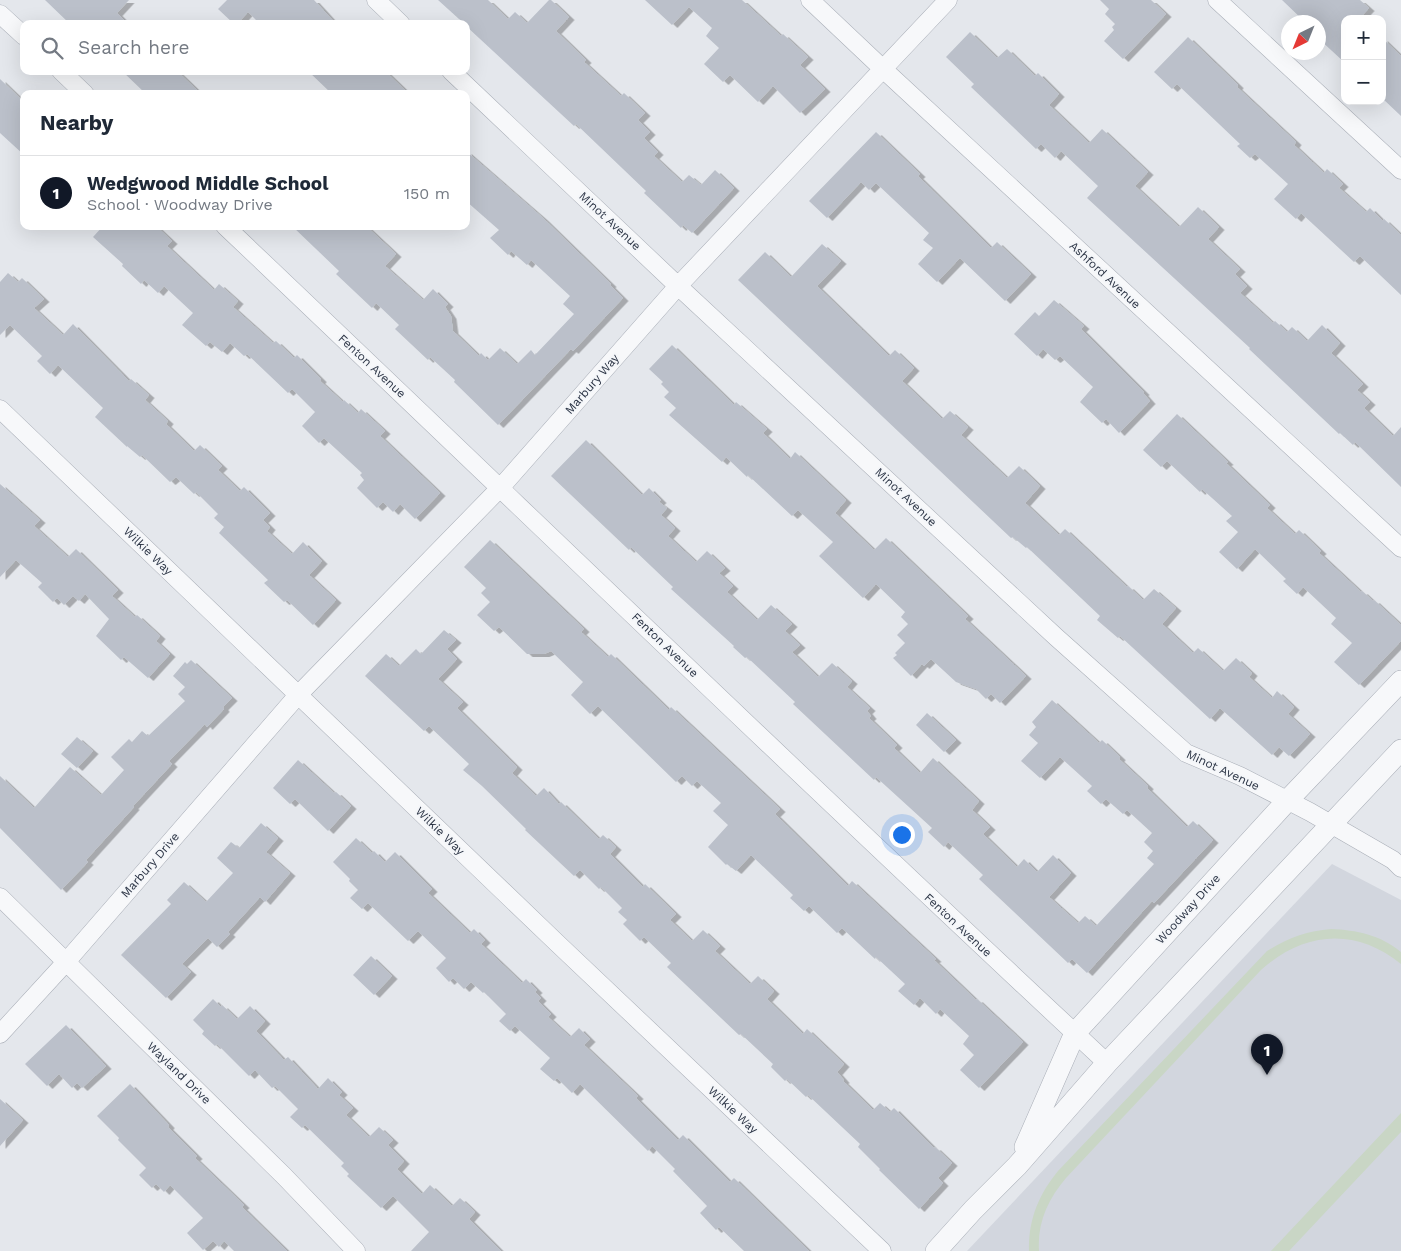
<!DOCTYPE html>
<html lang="en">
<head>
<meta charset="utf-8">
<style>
	:root { --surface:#fff; --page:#f2f2f3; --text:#1f2937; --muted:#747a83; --line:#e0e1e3; --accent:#111827 }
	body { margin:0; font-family:"Work Sans",sans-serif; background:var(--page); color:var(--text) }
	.controls { position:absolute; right:15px; top:15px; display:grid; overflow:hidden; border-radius:10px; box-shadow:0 5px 20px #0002 }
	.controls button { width:45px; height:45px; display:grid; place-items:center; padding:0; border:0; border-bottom:1px solid var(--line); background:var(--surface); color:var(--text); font:25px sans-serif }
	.compass { position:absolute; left:1281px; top:15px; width:45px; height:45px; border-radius:50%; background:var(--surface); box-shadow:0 5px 20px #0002; rotate:223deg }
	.you { position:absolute; left:901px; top:834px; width:18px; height:18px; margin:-12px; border:4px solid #fff; border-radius:50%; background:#1a73e8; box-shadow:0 0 0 8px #1a73e833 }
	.badge { display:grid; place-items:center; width:32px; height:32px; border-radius:50%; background:var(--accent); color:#fff; font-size:16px; font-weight:700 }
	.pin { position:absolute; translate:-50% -41px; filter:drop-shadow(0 1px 2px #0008) }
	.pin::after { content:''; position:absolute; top:26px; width:18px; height:15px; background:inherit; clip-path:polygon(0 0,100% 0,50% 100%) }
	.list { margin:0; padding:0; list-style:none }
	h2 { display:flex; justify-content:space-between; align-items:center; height:65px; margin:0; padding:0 20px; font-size:21px }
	h2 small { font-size:16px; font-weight:400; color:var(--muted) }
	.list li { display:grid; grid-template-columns:32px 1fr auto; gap:15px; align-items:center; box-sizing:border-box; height:75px; padding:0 20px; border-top:1px solid var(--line) }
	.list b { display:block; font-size:19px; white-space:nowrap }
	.list p { margin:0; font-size:16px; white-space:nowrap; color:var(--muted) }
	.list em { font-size:16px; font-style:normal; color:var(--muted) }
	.icon { flex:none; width:28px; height:28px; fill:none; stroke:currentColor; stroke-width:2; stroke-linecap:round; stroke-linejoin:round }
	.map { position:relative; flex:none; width:1401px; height:1251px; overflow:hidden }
	.search { position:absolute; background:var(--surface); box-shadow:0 5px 20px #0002; left:20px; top:20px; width:450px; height:55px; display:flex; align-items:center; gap:12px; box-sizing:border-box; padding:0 18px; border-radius:10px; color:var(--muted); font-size:19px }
	.panel { position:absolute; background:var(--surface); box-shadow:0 5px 20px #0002; left:20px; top:90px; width:450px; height:140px; border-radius:10px }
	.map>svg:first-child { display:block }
</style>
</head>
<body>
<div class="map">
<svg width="1401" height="1251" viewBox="0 0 1401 1251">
	<defs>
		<filter id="shadow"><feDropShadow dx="5.5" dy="3" stdDeviation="0" flood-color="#0004"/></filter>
	</defs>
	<rect width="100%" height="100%" fill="#e4e7ec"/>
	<path fill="#d2d6de" d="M1332,864l69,36v351h-434z"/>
	<path fill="#c9d6c5" d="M1331,929c25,1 50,6 70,23v12c-45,-37 -97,-33 -140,6l-195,208c-18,21 -29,45 -27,73h-10c-1,-31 10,-57 29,-80l209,-220c21,-13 40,-20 64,-22z
		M1401,1113v19l-112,119h-18z"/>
	<path fill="#bbc0ca" filter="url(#shadow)" d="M45,0h84l-12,13 11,11h-58z
		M227,0h87l22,24h-76l-12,-12 -10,11 -2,-2 -2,3 -16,-15z
		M438,0h50l20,19 7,-7 12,11 22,-23h2l18,17 -13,14 30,29 -2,2 37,34 3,-3 21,20 -7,7 12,12 -6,6 14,14 -4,4 28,26 7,-7 12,10 14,-15 19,18 -42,45 -9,-8 -2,3 -37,-35 2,-2 -70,-67 -2,2 -108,-100v-2l-7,-5z
		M645,0h97l39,36 2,-2 25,23 -8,8 25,24 -25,24 -27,-27 -15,16 -28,-27 -7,7 -19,-18 15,-16 -13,-12 6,-8 -23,-21 -17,18z
		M1100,0h51l15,14 -43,45 -19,-18 10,-11 -2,-3 3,-3 -10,-10 4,-5z
		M1282,0h78l9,8 -10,11h-14v44l-27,-25v-16h-13z
		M970,32l27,26 10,-9 28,27 3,-3 21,21 -10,11 40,38 13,-14 46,43 -13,14 44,41 19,-20 21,20 -11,12 32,30 -5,5 12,12 -7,7 33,30 2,-2 12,11 5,-5 15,14 15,-16 18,18 -9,10 32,31 -6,6 13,12 -6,6 29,28 8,-9v60l-46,-45 -2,3 -13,-12 -1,1 -90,-85 1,-1 -163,-150 11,-12 -37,-35 -6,7 -14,-14 -5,5 -65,-62 3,-3 -28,-27z
		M1188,37l50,48 -1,2 59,55 -2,3 30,28 3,-4 16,15 -4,4 27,24 4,-4 13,13 1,-2 17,16v60l-41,-39 -6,6 -53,-49 -5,6 -22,-20 14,-15 -33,-30 -5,4 -13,-12 3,-2 -63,-60 -5,5 -18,-17z
		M1382,38l19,18v60l-19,-18z
		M122,71h55l24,23h-55z
		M308,71h77l24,23h-77z
		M0,79l24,23v53l-24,-22z
		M876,132l44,42 -2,2 73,72 6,-6 34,32 -26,27 -45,-43 -23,24 -19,-18 15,-16 -10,-8 6,-7 -53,-50 -7,7 -8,-8 -34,36 -18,-17z
		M466,151l77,67 68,66 -1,1 13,13 -50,53 -2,-2 -73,76 -44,-43 1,-2 -25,-23 -2,3 -33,-31 4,-4 -23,-22 -4,5 -36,-34 3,-3 -47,-45h74l30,28 -11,12 38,34 10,-11 15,15 -3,3 6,9 2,15 26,25 2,-3 7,7 12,-12 17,16 14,-14 4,5 39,-41 -11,-10 7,-8 -39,-36 -4,5 -16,-14 -3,4 -18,-17 9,-8 -33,-29z
		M103,226h53l16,15 -5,5 47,44 5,-6 19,17 -5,6 40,36 3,-2 18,17 3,-3 24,24 -1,2 23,21 1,-2 14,13 3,-4 24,22 -5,5 60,57 -25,26 -15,-15 -7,8 -10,-10 -6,6 -20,-20 7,-8 -4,-5 2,-2 -38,-35 -5,5 -17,-17 13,-14 -23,-23 -4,4 -41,-39 -3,2 -14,-13 -8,9 -12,-10 -4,4 -24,-21 11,-12 -29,-27 -6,7 -14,-13 -3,4 -19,-18 1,-2 -30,-27z
		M822,244l19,17 -24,25 72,70 6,-6 19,18 -12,13 40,38 8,-8 18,16 -7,8 46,43 12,-12 21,20 -15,17 34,32 6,-6 62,58 1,-1 15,14 11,-11 22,19 -14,16 31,29 5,-5 25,23 13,-13 16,15 -3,4 23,21 5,-7 17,16 -6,7 22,20 -21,22 -10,-9 -7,8 -52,-47 -10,11 -90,-83 -2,2 -21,-18 3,-4 -73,-69 -1,1 -13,-11 -2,1 -273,-258 27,-28 26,25z
		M8,273l10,9 4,-4 22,21 -10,9 29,27 10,-11 56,57 2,-2 18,16 -4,5 23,21 -2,3 28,27 6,-6 22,21 -4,4 22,21 4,-4 26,26 -7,7 7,7 -3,4 25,23 11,-12 19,19 -13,14 27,25 -23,25 -26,-25 -3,2 -20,-19 4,-3 -49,-47 5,-6 -10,-9 4,-4 -22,-22 -2,2 -18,-17 -6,5 -28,-27 -2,2 -13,-11v1l-32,-30 8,-9 -45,-43 -8,9 -13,-13 5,-5 -32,-31 -10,10v-53z
		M1054,300l30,26 -3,3 63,63 -1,1 7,8 -31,32 -13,-14 -4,4 -22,-21 13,-15 -33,-31 -5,4 -12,-11 -6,7 -23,-22 21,-22 4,4z
		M672,345l62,60 2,-3 31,27 -4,4 27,26 5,-7 51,48 -11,13 39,37 12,-12 82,78 -3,3 61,57 -26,27 -9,-9 -5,5 -10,-10 -20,-7 -25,-23 -7,7 -2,-2 -11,12 -18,-18 4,-3 -2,-2 10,-10 -8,-8 11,-11 -7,-7 4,-5 -29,-28 -13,14 -44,-42 14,-14 -35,-32 -6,6 -44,-41 -1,2 -21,-20 -4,5 -53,-47 7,-7 -12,-11 5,-5 -8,-8 2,-2 -14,-13z
		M1177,414l51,48 -2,1 44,42 -3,3 28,26 4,-4 22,21 -2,2 42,39 1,-1 11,10 1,-1 27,25v16l-42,44 -25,-23 18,-19 -21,-19 5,-6 -33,-31 -6,7 -14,-13 3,-2 -31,-30 -18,20 -18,-17 19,-20 -12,-11 6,-5 -30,-27 -2,3 -33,-31 -6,6 -18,-17z
		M586,440l56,55 7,-7 12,12 -2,2 8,6 -6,7 14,13 -7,8 28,26 11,-11 18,17 -6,5 14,13 -6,6 30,28 14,-15 21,19 -7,7 15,14 -8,7 26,25 14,-14 20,18 -5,6 23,21 -3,3 4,5 -2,2 28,27 -3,3 26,25 13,-15 46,43 -7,9 18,17 -7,7 34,33 7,-8 13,13 16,-17 18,18 -22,24 29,26 7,-7 11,10 58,-62 -7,-6 6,-7 -9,-9 8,-9 -25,-23 -4,4 -17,-15 -5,5 -14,-13 5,-5 -32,-29 -20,21 -19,-17 17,-18 -9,-8 7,-8 -4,-5 20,-22 47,43 3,-3 18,17 -1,2 29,27 -1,2 40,39 6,-6 20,19 -59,63 -2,-2 -65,72 -15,-14 -4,4 -89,-84 4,-4 -35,-33 -4,5 -16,-15 4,-4 -56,-51 -2,3 -81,-76 2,-2 -48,-45 -2,1 -12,-11 1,-1 -63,-57 2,-2 -42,-40 -2,3 -78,-74z
		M0,484l40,36 -6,6 34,31 8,-8 42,41 -6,6 23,21 2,-2 23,21 -4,5 14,13 -22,24 -24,-21 -3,3 -25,-24 13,-17 -24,-25 -6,7 -6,-5 -9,9 -7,-7 -4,4 -15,-15 4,-4 -26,-23 -16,17z
		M490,540l94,89 -3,3 27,25 3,-3 58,56 2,-3 109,102 -5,5 73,72 4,-5 84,78 -2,1 42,40 1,-1 46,43 -44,46 -19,-18 14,-15 -11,-11 6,-8 -29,-27 -4,5 -16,-16 -6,7 -16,-14 7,-7 -29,-27 -1,2 -33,-31 -5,5 -28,-27 -5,5 -14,-13 3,-3 -42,-40 -15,16 -9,-7 -1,1 -18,-18 20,-22 -15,-14 8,-8 -24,-22 -5,5 -10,-10 -6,6 -78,-76 -8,8 -19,-19 12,-13 -32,-31 -7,3h-17l-28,-27 -5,4 -17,-16 13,-13 -9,-9 5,-5 -22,-21z
		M444,630l12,10 -9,9 10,10 -19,20 25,23 -6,6 60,59 -5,6 24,23 8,-8 15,16 2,-2 38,37 4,-4 13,12 -6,7 33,33 2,-3 31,30 -6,6 22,21 11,-11 17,16 -5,5 35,33 8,-8 16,15 -7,8 36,35 4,-5 37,35 -7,8 7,8 -1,1 30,29 7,-7 10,9 4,-4 40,40 1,-1 17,16 -14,15 5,5 -24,26 -40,-39 1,-1 -22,-22 2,-3 -52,-49 -2,2 -19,-18 -2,2 -14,-14 2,-3 -32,-30 -2,1 -72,-68 4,-4 -27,-26 -4,4 -17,-17 4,-4 -9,-8 4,-4 -21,-21 -2,2 -19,-19 -6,6 -49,-46 1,-1 -44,-43 -19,-16 6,-6 -40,-38 -5,5 -59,-55 21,-22 13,12 17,-17 5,5z
		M191,660l41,38 -9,9 1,2 -17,18 -2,-3 -36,37 3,3 -39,42 1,1 -48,53 2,2 -27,28 -61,-62v-52l34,32 36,-41 31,28 23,-25 -13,-13 18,-18 3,3 10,-11 6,5 37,-35 -7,-7 7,-7 -12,-11 12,-14 2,2z
		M927,713l29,27 -12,12 -28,-27z
		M77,737l16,14 -16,17 -16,-14z
		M298,760l36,33 2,-1 15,14 -23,25 -33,-32 -5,5 -17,-16z
		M261,823l17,15 -12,14 24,21 -25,29 -5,-5 -32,35 2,2 -13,13 -9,-9 -26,26 9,8 -25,26 -45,-43 50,-51 -4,-4 17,-18 22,20 27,-29 -16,-15 14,-16 8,6z
		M356,838l16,15 2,-2 11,11 10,-10 37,37 -4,4 42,40 4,-4 11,11 -4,4 41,39 4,-4 11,11 -2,2 6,6 -3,3 13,13 -3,3 22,20 9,-9 11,11 -6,6 54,51 -2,2 42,42 5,-5 47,47 4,-4 75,73h-65l-25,-24 -3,3 -16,-17 7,-7 -34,-35 2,-2 -23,-23 -4,5 -68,-67 -8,9 -15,-15 -3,3 -14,-12 10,-11 -35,-32 -5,5 -11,-10 7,-7 -22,-22 -1,1 -12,-11 -7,7 -11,-11 -4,4 -13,-14 10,-10 -28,-27 -10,10 -40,-38 -6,6 -12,-11 8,-8 -9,-9 1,-2 -17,-17z
		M371,956l21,20 -18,19 -21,-20z
		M213,999l8,8 1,-2 15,14 13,-13 15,15 -9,10 28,29 4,-3 30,32 10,-11 14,14 -3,3 14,13 -7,7 23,22 10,-10 14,13 -5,5 16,16 -7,8 25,25 8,-9 22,21 8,-8 15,14 -6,7 32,32h-90l18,-19 -36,-36 -12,12 -34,-32 2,-2 -8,-8 3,-3 -39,-38 -3,3 -12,-11 8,-8 -23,-23 -3,2 -17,-18 -6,6 -32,-32 -2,2 -13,-12 2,-3 -11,-11z
		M66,1025l40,41 -24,22 -5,-5 -5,5 -13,-14 -12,12 -22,-22z
		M130,1084l39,41 -1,2 29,29 -2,2 49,47 -2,2 45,44h-53l-10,-10 -5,6 -6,-6 -10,9 -16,-17 16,-15 -33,-33 -6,7 -8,-8 -4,4 -13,-13 7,-7 -28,-28 1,-2 -22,-22z
		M0,1099l23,21 -23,26z"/>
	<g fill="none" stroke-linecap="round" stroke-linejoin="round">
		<defs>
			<path id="minor" d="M376,0l25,24
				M810,0l73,69 518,479
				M1217,0l184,170
				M0,14l24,22
				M61,71l24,23
				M451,71l227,215 378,351 130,116 54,23 70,36 83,48 8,8
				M225,226c294,279 585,561 882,837
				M0,409l557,534 325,308
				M0,897l284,279 72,75
				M0,1034l66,-72 232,-267 203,-208 177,-201 270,-286"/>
			<path id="tertiary" d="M1025,1147l50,-114 212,-232 114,-120
				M936,1251l37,-41 44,-44 90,-103 294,-313"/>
		</defs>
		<use href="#minor" stroke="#a9aeb7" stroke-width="19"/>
		<use href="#tertiary" stroke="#a9aeb7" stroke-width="22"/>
		<use href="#minor" stroke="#f7f8fa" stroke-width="18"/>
		<use href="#tertiary" stroke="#f7f8fa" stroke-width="21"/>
	</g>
	<g text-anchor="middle" stroke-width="4" stroke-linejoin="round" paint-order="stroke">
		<g font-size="12" fill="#2b3445" stroke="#f4f6f9">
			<text transform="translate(610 221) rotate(43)" y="4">Minot Avenue</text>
			<text transform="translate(1105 275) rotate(43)" y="4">Ashford Avenue</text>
			<text transform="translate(372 366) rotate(43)" y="4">Fenton Avenue</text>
			<text transform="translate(592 384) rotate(-49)" y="4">Marbury Way</text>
			<text transform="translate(906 497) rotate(43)" y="4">Minot Avenue</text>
			<text transform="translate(148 551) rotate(44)" y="4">Wilkie Way</text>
			<text transform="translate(665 645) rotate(44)" y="4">Fenton Avenue</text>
			<text transform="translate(1223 770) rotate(25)" y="4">Minot Avenue</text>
			<text transform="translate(440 831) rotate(44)" y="4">Wilkie Way</text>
			<text transform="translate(150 865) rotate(-49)" y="4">Marbury Drive</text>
			<text transform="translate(1188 909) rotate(-48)" y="4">Woodway Drive</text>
			<text transform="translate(958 925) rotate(43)" y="4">Fenton Avenue</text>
			<text transform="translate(179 1073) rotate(44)" y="4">Wayland Drive</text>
			<text transform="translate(733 1110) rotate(43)" y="4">Wilkie Way</text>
		</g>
	</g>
</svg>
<div class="controls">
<button>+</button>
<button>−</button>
</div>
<svg class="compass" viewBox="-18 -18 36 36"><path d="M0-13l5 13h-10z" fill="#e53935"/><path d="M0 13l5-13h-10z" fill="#747a83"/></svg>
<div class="you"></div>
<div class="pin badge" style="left:1267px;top:1075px">1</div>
<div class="search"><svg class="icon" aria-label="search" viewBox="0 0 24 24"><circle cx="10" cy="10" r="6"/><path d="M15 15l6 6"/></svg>Search here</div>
<section class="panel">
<h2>Nearby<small></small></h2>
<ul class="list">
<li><span class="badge">1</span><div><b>Wedgwood Middle School</b><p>School · Woodway Drive</p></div><em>150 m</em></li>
</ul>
</section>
</div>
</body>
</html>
